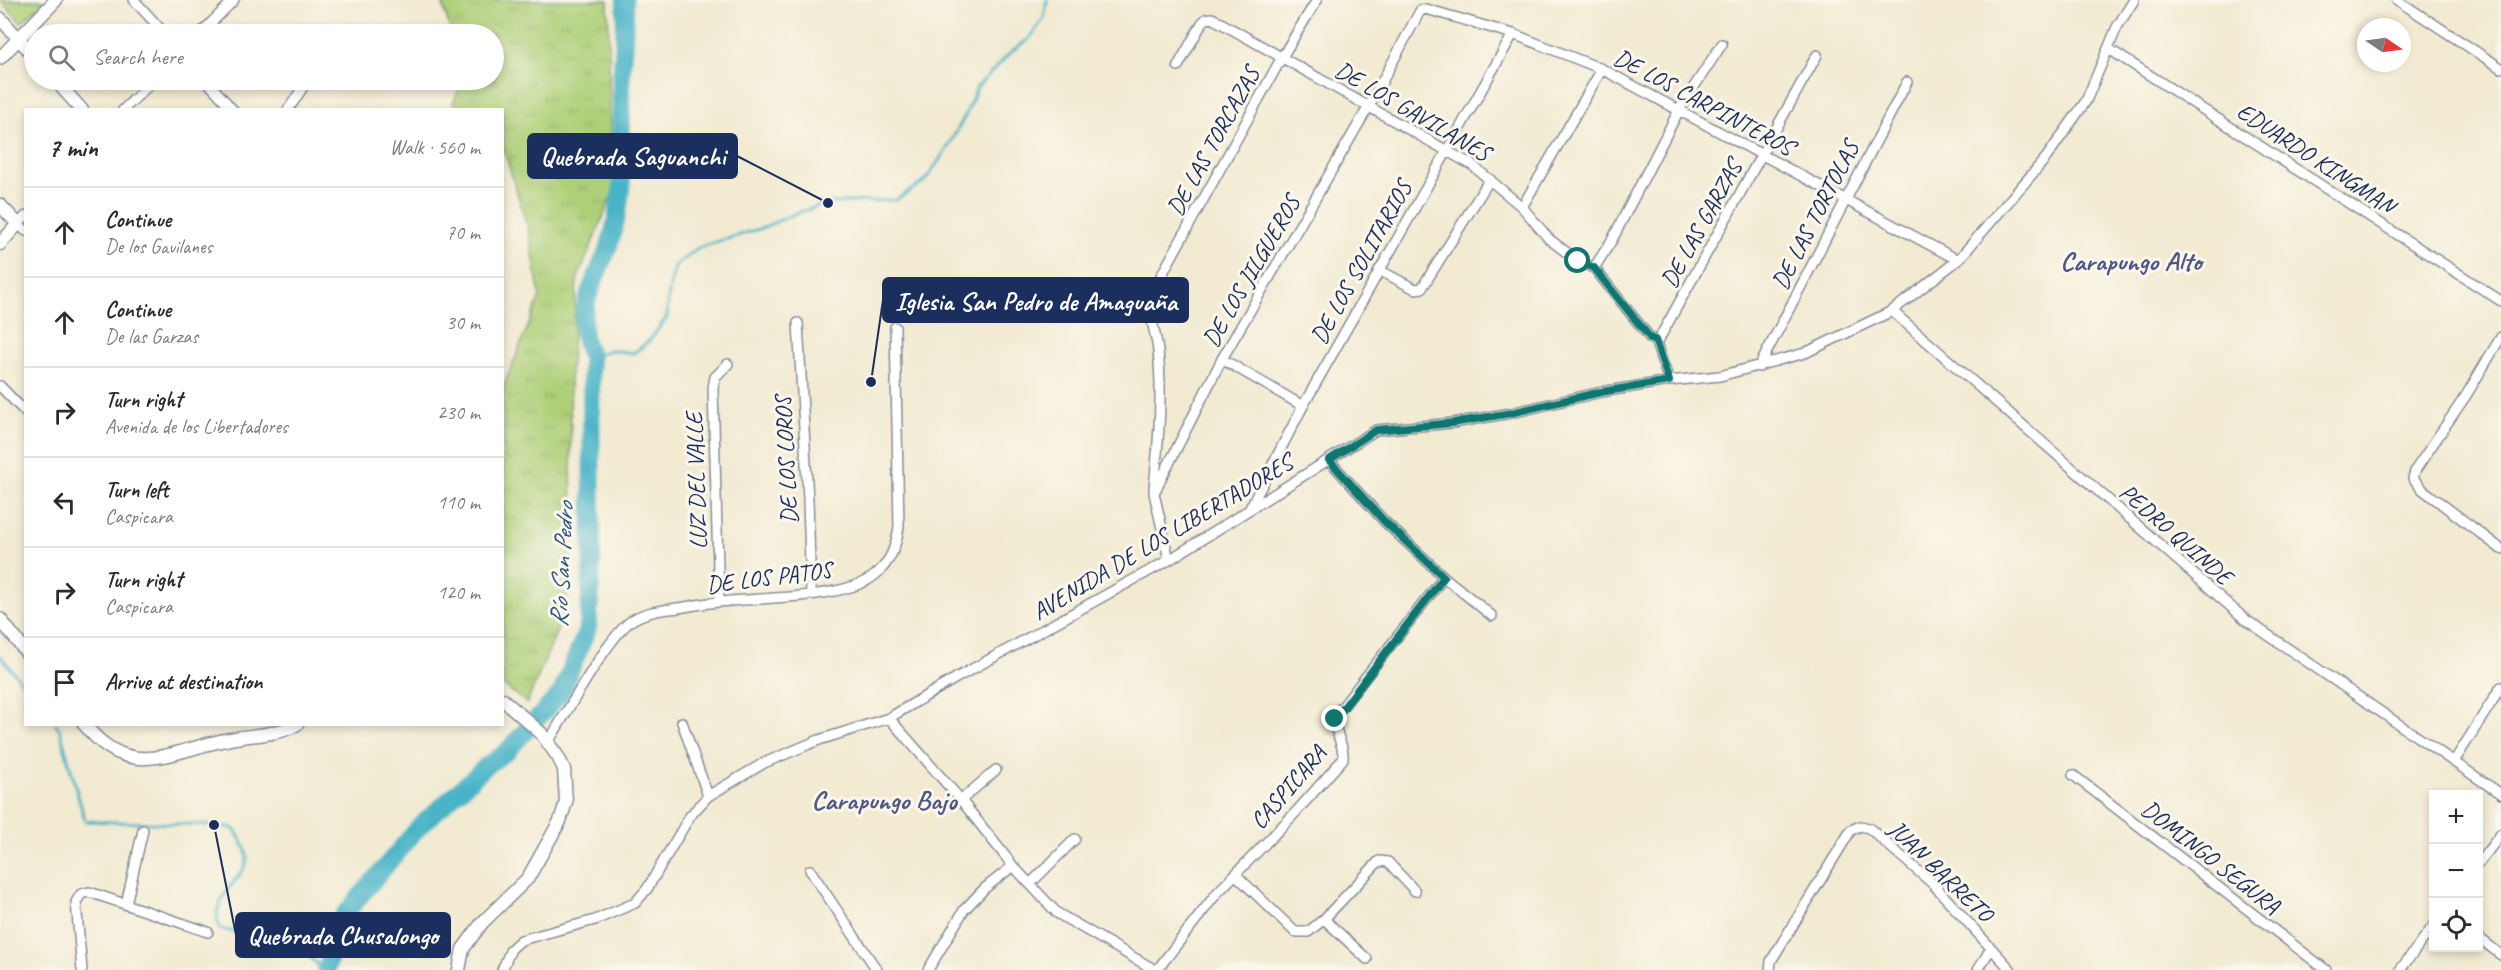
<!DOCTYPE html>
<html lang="en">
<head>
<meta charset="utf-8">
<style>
	:root { --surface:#fff; --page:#f7f7f7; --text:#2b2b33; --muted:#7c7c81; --line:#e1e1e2 }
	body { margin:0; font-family:Caveat,sans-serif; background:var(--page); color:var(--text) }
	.controls { position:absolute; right:18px; bottom:18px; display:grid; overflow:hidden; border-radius:0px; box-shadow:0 3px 9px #0003 }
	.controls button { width:54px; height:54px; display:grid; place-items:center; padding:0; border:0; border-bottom:2px solid var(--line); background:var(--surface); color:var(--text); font:30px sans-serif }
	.compass { position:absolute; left:2357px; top:18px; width:54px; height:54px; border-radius:50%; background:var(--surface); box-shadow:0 3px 9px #0003; rotate:103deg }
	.stop { position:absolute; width:18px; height:18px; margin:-14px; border:4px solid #0f766e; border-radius:50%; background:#fff }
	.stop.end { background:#0f766e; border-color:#fff; box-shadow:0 2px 6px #0008 }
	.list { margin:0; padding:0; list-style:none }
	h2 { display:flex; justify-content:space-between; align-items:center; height:78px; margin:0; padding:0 24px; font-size:26px }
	h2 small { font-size:20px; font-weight:400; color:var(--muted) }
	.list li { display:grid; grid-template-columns:39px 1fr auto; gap:18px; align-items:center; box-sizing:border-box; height:90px; padding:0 24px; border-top:2px solid var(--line) }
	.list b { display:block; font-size:22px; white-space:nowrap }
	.list p { margin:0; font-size:20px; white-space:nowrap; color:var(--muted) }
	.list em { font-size:20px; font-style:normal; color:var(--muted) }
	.icon { flex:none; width:33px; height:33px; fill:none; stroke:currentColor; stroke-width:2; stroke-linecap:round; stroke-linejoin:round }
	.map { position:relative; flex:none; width:2501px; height:970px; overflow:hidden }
	.search { position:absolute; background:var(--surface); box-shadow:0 3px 9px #0003; left:24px; top:24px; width:480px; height:66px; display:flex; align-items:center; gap:15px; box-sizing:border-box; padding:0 21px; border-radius:33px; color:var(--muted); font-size:22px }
	.panel { position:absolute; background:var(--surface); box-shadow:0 3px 9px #0003; left:24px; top:108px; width:480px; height:618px; border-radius:0px }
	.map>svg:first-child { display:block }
</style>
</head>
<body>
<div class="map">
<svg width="2501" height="970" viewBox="0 0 2501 970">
	<defs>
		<pattern id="park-tufts" width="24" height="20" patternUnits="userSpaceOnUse" patternTransform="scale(1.5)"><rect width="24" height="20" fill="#adcf77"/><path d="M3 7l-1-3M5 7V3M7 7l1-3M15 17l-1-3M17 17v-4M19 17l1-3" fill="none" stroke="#94b269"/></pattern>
	</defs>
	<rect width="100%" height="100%" fill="#fbf7ec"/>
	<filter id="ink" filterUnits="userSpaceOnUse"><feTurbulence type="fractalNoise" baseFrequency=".0167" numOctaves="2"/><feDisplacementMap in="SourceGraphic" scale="12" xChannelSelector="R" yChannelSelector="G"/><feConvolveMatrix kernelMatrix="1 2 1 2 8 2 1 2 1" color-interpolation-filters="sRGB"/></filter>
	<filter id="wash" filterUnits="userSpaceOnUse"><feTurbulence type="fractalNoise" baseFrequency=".008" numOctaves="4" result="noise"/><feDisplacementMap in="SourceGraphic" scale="24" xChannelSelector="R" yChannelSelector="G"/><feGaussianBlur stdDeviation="1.35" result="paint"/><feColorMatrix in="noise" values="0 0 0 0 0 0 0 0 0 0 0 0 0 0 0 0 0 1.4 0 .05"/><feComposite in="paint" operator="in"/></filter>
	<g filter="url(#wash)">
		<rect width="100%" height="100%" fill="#f2ead1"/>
		<path fill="url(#park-tufts)" stroke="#647f6a" stroke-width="1.5" d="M0,0h45l-24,23z
			M446,0h162l2,106 5,82 -38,92 -7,96 2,152 -6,81 -39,94 -24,-18v-297l37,-91 -11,-66 -26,-84 -1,-37 -47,-1 -2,-6 10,-23h31v-46h-42l-9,-28z"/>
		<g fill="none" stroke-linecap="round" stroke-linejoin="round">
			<path stroke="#49b4c7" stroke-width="3" d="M591,357l19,-7 24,3 16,-13 17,-23 2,-27 6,-24 23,-18 64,-20 32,-14 34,-11 68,-3 29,-19 23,-34 18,-33 11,-27 35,-36 17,-12 15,-21 3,-18
				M0,656l26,31
				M56,724l4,6 25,91 129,4 19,3c34,44 -3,43 -15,81 -2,6 0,13 1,19 20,9 26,-3 43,-9 4,-2 11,-1 15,-1l14,12 11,3 5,9 1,13 15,15"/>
			<path stroke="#49b4c7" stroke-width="18" d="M326,970l18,-55 74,-87 67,-61 21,-15 55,-59 27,-65 4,-66 -1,-205c-19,-36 1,-71 15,-104 5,-12 9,-27 11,-39 10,-43 3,-84 4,-127 1,-29 5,-58 4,-87"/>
		</g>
	</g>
	<g filter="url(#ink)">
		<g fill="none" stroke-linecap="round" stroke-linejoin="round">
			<defs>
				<path id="minor" d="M134,0l31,34
					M2397,0l104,68
					M200,34l34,-34
					M2109,49l392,252
					M1178,66l24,-43 4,-4 6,-1 260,147 50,42 27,32 29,22 16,7 57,71 4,1
					M206,80l27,30
					M123,110l31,-30
					M288,110l19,-29
					M1522,207l80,-138
					M26,216l-8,8 8,7
					M1594,268l18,-28 67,-130 43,-66
					M1379,270l36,19 7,-1 68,-109
					M1892,311l354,309 255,174
					M798,323l10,176 3,96
					M2501,337l-34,57 -51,75 -3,9 9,11 79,60
					M1222,359l81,47
					M1759,367l148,-285
					M1669,381l-14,-41 4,-1 158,-284
					M0,386l26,27
					M1154,489c4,-46 9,-92 4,-138 -2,-19 -10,-36 -8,-55l132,-239 35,-57
					M1249,510l54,-104 210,-372
					M1169,560l-15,-67 68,-134 147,-253 51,-95 6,-2 87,25 89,35 356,191
					M1444,577l48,39
					M719,602l-6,-214 2,-11 13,-13
					M889,718l72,82 52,66 44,47 98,57
					M682,722l26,74
					M548,742c18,-27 62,-110 86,-123 13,-8 30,-9 44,-11 14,-2 27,-5 41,-6 40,-5 126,-2 156,-27 16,-13 21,-29 24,-48l-4,-200
					M2455,760l46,-73
					M2073,775l253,195
					M961,800l35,-30
					M2478,864l23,-30
					M810,870l67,100
					M1236,875l59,57h13l16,-13 43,40
					M1030,884l45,-45
					M126,904l17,-74
					M1324,919l55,-58 9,1 27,29
					M2478,937l23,18
					M82,970l-6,-68 5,-8 8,-2 119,40
					M502,970l9,-21 10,-9 74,-20 40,-17 12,-14 43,-73 18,-20 56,-33 55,-23 70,-22 67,-40 213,-118 207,-130 77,-7 58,-10 90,-21 68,-11 51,-5 85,-23 87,-42 66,-51 88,-102 40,-57 31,-74 17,-27
					M928,970l36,-60 21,-22 28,-22
					M1157,970l60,-77 79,-81 47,-53c2,-16 -12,-29 -7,-44l108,-138 -60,-56 -55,-61
					M1770,970l1,-9 80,-131 9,-4 9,2 64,56 78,86
					M1978,970l13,-22
					M2400,970l34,-45"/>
				<path id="tertiary" d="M0,18l34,38
					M0,58l56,-58
					M55,80l27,30
					M0,205l18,19 -18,20
					M0,619l26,33
					M84,724c47,59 86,26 146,15 23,-5 47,-3 67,-15
					M459,970l4,-21 19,-26 46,-45 32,-57 6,-19 -2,-33 -6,-12 -17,-24 -39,-34"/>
			</defs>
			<use href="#minor" stroke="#868c98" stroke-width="12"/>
			<use href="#tertiary" stroke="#868c98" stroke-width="15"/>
			<use href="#minor" stroke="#fff" stroke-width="9"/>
			<use href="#tertiary" stroke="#fff" stroke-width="12"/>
		</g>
	</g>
	<g fill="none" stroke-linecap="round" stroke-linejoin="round" filter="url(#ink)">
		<path stroke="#0f766e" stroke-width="8" d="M1335,719l109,-142 -60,-56 -55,-61 47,-30 77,-7 58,-10 90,-21 68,-11 -14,-41 -4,-1 -57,-71 -16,-7"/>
	</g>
	<g text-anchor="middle" stroke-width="6" stroke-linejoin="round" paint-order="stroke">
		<g font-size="24" fill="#1b2f5e" stroke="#fbf7ec">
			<text transform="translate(1704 102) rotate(28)" y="8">DE LOS CARPINTEROS</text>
			<text transform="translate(1413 111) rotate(30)" y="8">DE LOS GAVILANES</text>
			<text transform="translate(1213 141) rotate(-61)" y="8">DE LAS TORCAZAS</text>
			<text transform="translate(2316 158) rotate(33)" y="8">EDUARDO KINGMAN</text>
			<text transform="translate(1815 215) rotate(-63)" y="8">DE LAS TORTOLAS</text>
			<text transform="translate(1701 224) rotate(-61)" y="8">DE LAS GARZAS</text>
			<text transform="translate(1361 262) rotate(-61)" y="8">DE LOS SOLITARIOS</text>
			<text transform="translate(1251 271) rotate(-60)" y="8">DE LOS JILGUEROS</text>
			<text transform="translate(786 460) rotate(-93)" y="8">DE LOS LOROS</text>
			<text transform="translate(696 481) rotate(-92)" y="8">LUZ DEL VALLE</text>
			<text transform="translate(2176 534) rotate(41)" y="8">PEDRO QUINDE</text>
			<text transform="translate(1162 537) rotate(-31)" y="8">AVENIDA DE LOS LIBERTADORES</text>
			<text transform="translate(769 577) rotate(-7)" y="8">DE LOS PATOS</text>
			<text transform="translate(1288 787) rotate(-49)" y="8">CASPICARA</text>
			<text transform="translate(2211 857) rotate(38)" y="8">DOMINGO SEGURA</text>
			<text transform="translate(1941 871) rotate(44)" y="8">JUAN BARRETO</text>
		</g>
		<g font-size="26" font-style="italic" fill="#29577e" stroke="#fbf7ec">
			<text transform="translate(561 565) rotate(-87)" y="9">Río San Pedro</text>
		</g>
		<g font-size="27" font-weight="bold" fill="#4f5689" stroke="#fbf7ec">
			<text x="2131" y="270">Carapungo Alto</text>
			<text x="884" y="809">Carapungo Bajo</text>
		</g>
	</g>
	<path fill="none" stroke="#1b2f5e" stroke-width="2" d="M828 203L737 156M871 382L883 300M214 825L236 935"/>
	<g fill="#1b2f5e" stroke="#fbf7ec" stroke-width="2">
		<circle cx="828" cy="203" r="6"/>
		<circle cx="871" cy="382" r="6"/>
		<circle cx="214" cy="825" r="6"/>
	</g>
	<g fill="#1b2f5e" stroke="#1b2f5e" stroke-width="2">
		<rect x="528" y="134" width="209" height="44" rx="6"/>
		<rect x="883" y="278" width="305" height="44" rx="6"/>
		<rect x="236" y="913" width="214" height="44" rx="6"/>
	</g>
	<g font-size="26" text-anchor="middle" font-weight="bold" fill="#fff">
		<text x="633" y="165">Quebrada Saguanchi</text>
		<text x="1036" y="310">Iglesia San Pedro de Amaguaña</text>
		<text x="343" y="944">Quebrada Chusalongo</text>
	</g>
</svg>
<div class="controls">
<button>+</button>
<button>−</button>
<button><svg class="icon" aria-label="locate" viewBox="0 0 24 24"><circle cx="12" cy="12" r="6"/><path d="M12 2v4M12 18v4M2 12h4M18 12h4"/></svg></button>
</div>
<svg class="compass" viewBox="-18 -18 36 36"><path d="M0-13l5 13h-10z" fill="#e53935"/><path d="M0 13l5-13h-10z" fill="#7c7c81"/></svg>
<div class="stop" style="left:1578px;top:261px"></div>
<div class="stop end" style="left:1335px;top:719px"></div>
<div class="search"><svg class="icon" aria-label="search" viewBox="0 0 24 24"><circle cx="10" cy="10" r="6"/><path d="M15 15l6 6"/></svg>Search here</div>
<section class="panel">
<h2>7 min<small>Walk · 560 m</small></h2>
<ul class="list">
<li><svg class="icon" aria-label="ahead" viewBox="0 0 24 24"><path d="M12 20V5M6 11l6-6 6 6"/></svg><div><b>Continue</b><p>De los Gavilanes</p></div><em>70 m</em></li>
<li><svg class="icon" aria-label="ahead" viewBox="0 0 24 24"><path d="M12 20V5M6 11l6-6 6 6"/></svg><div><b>Continue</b><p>De las Garzas</p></div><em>30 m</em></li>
<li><svg class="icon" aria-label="right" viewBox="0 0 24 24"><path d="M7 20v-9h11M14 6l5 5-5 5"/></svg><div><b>Turn right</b><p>Avenida de los Libertadores</p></div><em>230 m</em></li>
<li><svg class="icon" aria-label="left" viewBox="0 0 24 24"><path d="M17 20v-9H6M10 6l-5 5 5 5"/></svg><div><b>Turn left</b><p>Caspicara</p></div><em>110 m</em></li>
<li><svg class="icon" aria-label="right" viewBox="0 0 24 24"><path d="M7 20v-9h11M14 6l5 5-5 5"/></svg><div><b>Turn right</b><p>Caspicara</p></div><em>120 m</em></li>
<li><svg class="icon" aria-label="arrive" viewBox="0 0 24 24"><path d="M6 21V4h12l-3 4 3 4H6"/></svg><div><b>Arrive at destination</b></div></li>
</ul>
</section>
</div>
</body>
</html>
